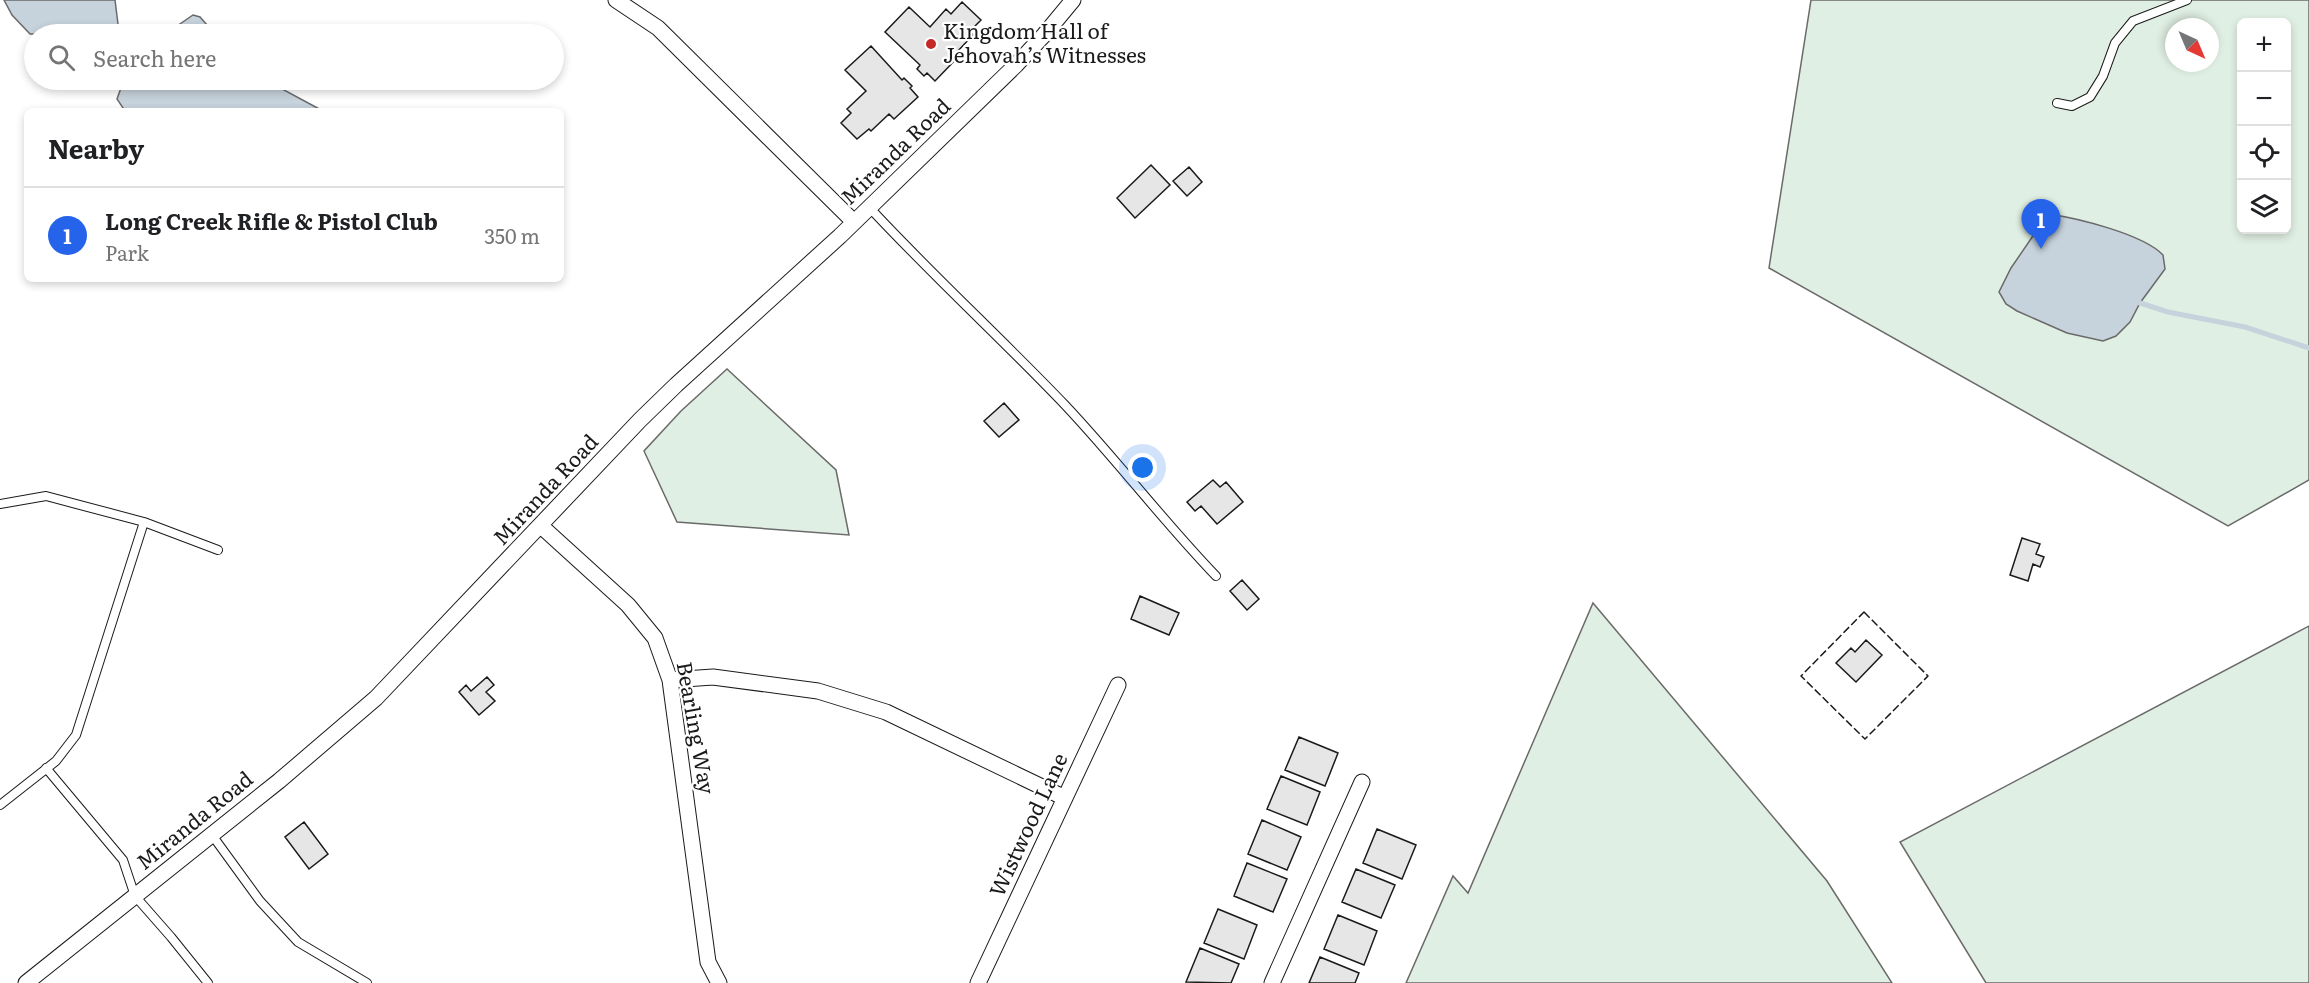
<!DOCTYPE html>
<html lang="en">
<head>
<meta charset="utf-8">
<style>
	:root { --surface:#fff; --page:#f6f6f6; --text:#202124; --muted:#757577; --line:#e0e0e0; --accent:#2563eb }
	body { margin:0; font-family:Literata,serif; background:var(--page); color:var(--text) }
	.controls { position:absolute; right:18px; top:18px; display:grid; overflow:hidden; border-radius:9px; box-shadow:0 3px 9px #0003 }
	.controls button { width:54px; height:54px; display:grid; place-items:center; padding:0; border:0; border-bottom:2px solid var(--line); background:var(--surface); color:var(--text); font:30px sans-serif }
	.compass { position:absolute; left:2165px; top:18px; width:54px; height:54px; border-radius:50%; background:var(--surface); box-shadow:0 3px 9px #0003; rotate:136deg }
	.you { position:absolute; left:1143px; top:468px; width:21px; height:21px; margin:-15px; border:4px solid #fff; border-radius:50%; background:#1a73e8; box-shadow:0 0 0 9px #1a73e833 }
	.badge { display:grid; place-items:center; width:39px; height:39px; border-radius:50%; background:var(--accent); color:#fff; font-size:20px; font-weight:700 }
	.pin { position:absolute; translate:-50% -50px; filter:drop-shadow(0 2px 3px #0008) }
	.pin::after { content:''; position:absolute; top:32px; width:21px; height:18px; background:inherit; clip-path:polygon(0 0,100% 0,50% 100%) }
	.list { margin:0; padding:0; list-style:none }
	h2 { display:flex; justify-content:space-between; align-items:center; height:78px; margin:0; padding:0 24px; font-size:26px }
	h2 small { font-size:20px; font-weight:400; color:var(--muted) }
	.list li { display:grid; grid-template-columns:39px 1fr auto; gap:18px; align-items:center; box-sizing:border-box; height:96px; padding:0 24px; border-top:2px solid var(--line) }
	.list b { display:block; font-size:22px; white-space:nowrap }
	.list p { margin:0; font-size:20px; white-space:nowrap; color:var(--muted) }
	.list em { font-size:20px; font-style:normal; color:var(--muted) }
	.icon { flex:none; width:33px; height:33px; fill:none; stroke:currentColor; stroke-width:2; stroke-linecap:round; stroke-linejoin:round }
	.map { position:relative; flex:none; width:2309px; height:983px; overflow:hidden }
	.search { position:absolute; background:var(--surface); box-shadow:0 3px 9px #0003; left:24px; top:24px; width:540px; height:66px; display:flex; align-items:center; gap:15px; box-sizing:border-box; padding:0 21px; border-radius:33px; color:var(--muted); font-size:22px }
	.panel { position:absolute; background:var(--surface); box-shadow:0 3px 9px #0003; left:24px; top:108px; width:540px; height:174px; border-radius:9px }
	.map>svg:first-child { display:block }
</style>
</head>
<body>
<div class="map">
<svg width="2309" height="983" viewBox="0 0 2309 983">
	<rect width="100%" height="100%" fill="#fff"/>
	<path fill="#e0efe3" stroke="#6a6a6a" stroke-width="1.5" fill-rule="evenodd" d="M1811,0h498v480l-81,46 -459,-258zM2242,22h44v208h-44zM2174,27h36v36h-36z
		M727,369l109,101 13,65 -172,-13 -33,-71 37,-40z
		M1593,603l234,278 65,102h-486l47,-107 15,17z
		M2309,626v357h-323l-86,-141z"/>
	<path fill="#c6d2dc" stroke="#6a6a6a" stroke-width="1.5" d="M4,0h111l4,32 -47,2h-42l-18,-19z
		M193,15l7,2 15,17h-46l8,-8z
		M129,80h135l13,4 5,5 41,22h-198l-8,-12 4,-11z
		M2048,214c29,4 95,20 115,41l2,14 -25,34 -10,19 -14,14 -13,5 -36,-8 -50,-22 -11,-7 -7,-12 12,-24z"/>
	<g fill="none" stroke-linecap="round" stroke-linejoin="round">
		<path stroke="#c6d2dc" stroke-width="5" d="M2134,301l34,11 77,15 64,21"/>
	</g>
	<path fill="#e6e6e6" stroke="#1a1a1a" stroke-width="1.5" d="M962,2l19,18 -11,11 3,4 -17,18 3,3 -24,25 -8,-8 -3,3 -7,-7 3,-4 -35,-33 24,-25 21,20 16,-18 5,5z
		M871,46l31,34 2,-2 8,8 -2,2 8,9 -24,22 -5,-5 -18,17 -2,-2 -12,10 -16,-16 10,-10 -4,-4 19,-18 -21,-21z
		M1151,165l19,20 -35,33 -18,-20z
		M1189,167l13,15 -15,14 -14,-15z
		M1004,403l15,17 -20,17 -15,-16z
		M1213,480l7,7 6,-5 17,20 -26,22 -16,-18 -6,5 -8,-9z
		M2022,538l18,6 -4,10 8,3 -4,10 -7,-3 -5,17 -18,-6z
		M1242,580l17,19 -12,11 -17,-19z
		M1140,596l39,17 -10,22 -38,-16z
		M1866,640l16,15 -26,27 -20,-19 15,-15 4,4z
		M487,677l7,8 -8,7 9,9 -16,14 -20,-23 7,-7 5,6z
		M1299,737l39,16 -13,33 -40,-16z
		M1281,776l39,16 -13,33 -40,-16z
		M1262,820l39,17 -14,33 -39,-16z
		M304,822l24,32 -19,15 -24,-32z
		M1377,829l39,16 -14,34 -39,-16z
		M1247,863l40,16 -14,33 -39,-16z
		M1356,869l39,16 -14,33 -39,-16z
		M1218,909l39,16 -13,34 -40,-16z
		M1338,915l39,16 -13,34 -40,-16z
		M1200,948l39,16 -8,19 -45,-1z
		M1320,957l39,16 -4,10h-46z"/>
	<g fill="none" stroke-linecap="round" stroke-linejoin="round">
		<defs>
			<path id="lane" d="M2057,103l15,3 18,-9 13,-21 12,-33 18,-22 54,-21
				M869,207c63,68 132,131 196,198 52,55 98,116 151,171
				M0,504l46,-8 98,26 74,28
				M46,768l77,92 12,36 36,41 37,46
				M0,805l56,-44 20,-26 68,-213
				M212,835l48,66 38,41 69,41"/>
			<path id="street" d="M616,0l42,28 196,194
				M541,526l87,79 27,33 15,42 38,282 11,21
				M670,680l43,-3 105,14 68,21 179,86
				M26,983l253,-202 97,-83 264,-278 36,-35 164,-149 176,-171 28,-30 29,-35
				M978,983l140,-298
				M1272,983l90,-201"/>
		</defs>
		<use href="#lane" stroke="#1a1a1a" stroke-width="10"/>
		<use href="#street" stroke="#1a1a1a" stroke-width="17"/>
		<use href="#lane" stroke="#fff" stroke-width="8"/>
		<use href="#street" stroke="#fff" stroke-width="15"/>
		<path stroke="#1a1a1a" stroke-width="1.5" stroke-dasharray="8 3" stroke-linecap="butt" d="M1864,612l64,64 -63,63 -64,-63z"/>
	</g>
	<circle fill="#c62828" stroke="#fff" stroke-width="2" cx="931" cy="44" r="6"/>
	<g text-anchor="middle" stroke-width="4.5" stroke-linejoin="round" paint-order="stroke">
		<g font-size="21" fill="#1a1a1a" stroke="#fff" text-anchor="start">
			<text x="943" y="39">Kingdom Hall of<tspan x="943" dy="24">Jehovah’s Witnesses</tspan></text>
		</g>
		<g font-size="21" fill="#1a1a1a" stroke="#fff">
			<text transform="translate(896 152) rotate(-44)" y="7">Miranda Road</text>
			<text transform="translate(546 490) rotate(-47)" y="7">Miranda Road</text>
			<text transform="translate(695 728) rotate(80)" y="7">Bearling Way</text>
			<text transform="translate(195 821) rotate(-39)" y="7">Miranda Road</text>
			<text transform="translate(1029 825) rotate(-65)" y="7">Wistwood Lane</text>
		</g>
	</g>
</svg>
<div class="controls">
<button>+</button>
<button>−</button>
<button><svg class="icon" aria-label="locate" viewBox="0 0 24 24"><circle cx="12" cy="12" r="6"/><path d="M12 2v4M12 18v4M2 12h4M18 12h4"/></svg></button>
<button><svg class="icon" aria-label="layers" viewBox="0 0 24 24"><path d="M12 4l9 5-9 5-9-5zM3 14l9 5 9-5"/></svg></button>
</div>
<svg class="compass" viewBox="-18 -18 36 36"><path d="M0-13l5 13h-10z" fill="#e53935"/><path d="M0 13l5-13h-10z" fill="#757577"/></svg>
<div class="you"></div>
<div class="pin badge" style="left:2041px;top:249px">1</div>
<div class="search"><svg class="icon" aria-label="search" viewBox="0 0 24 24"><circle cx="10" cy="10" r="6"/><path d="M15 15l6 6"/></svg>Search here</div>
<section class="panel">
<h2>Nearby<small></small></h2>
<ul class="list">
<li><span class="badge">1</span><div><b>Long Creek Rifle &amp; Pistol Club</b><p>Park</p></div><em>350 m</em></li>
</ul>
</section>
</div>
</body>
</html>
